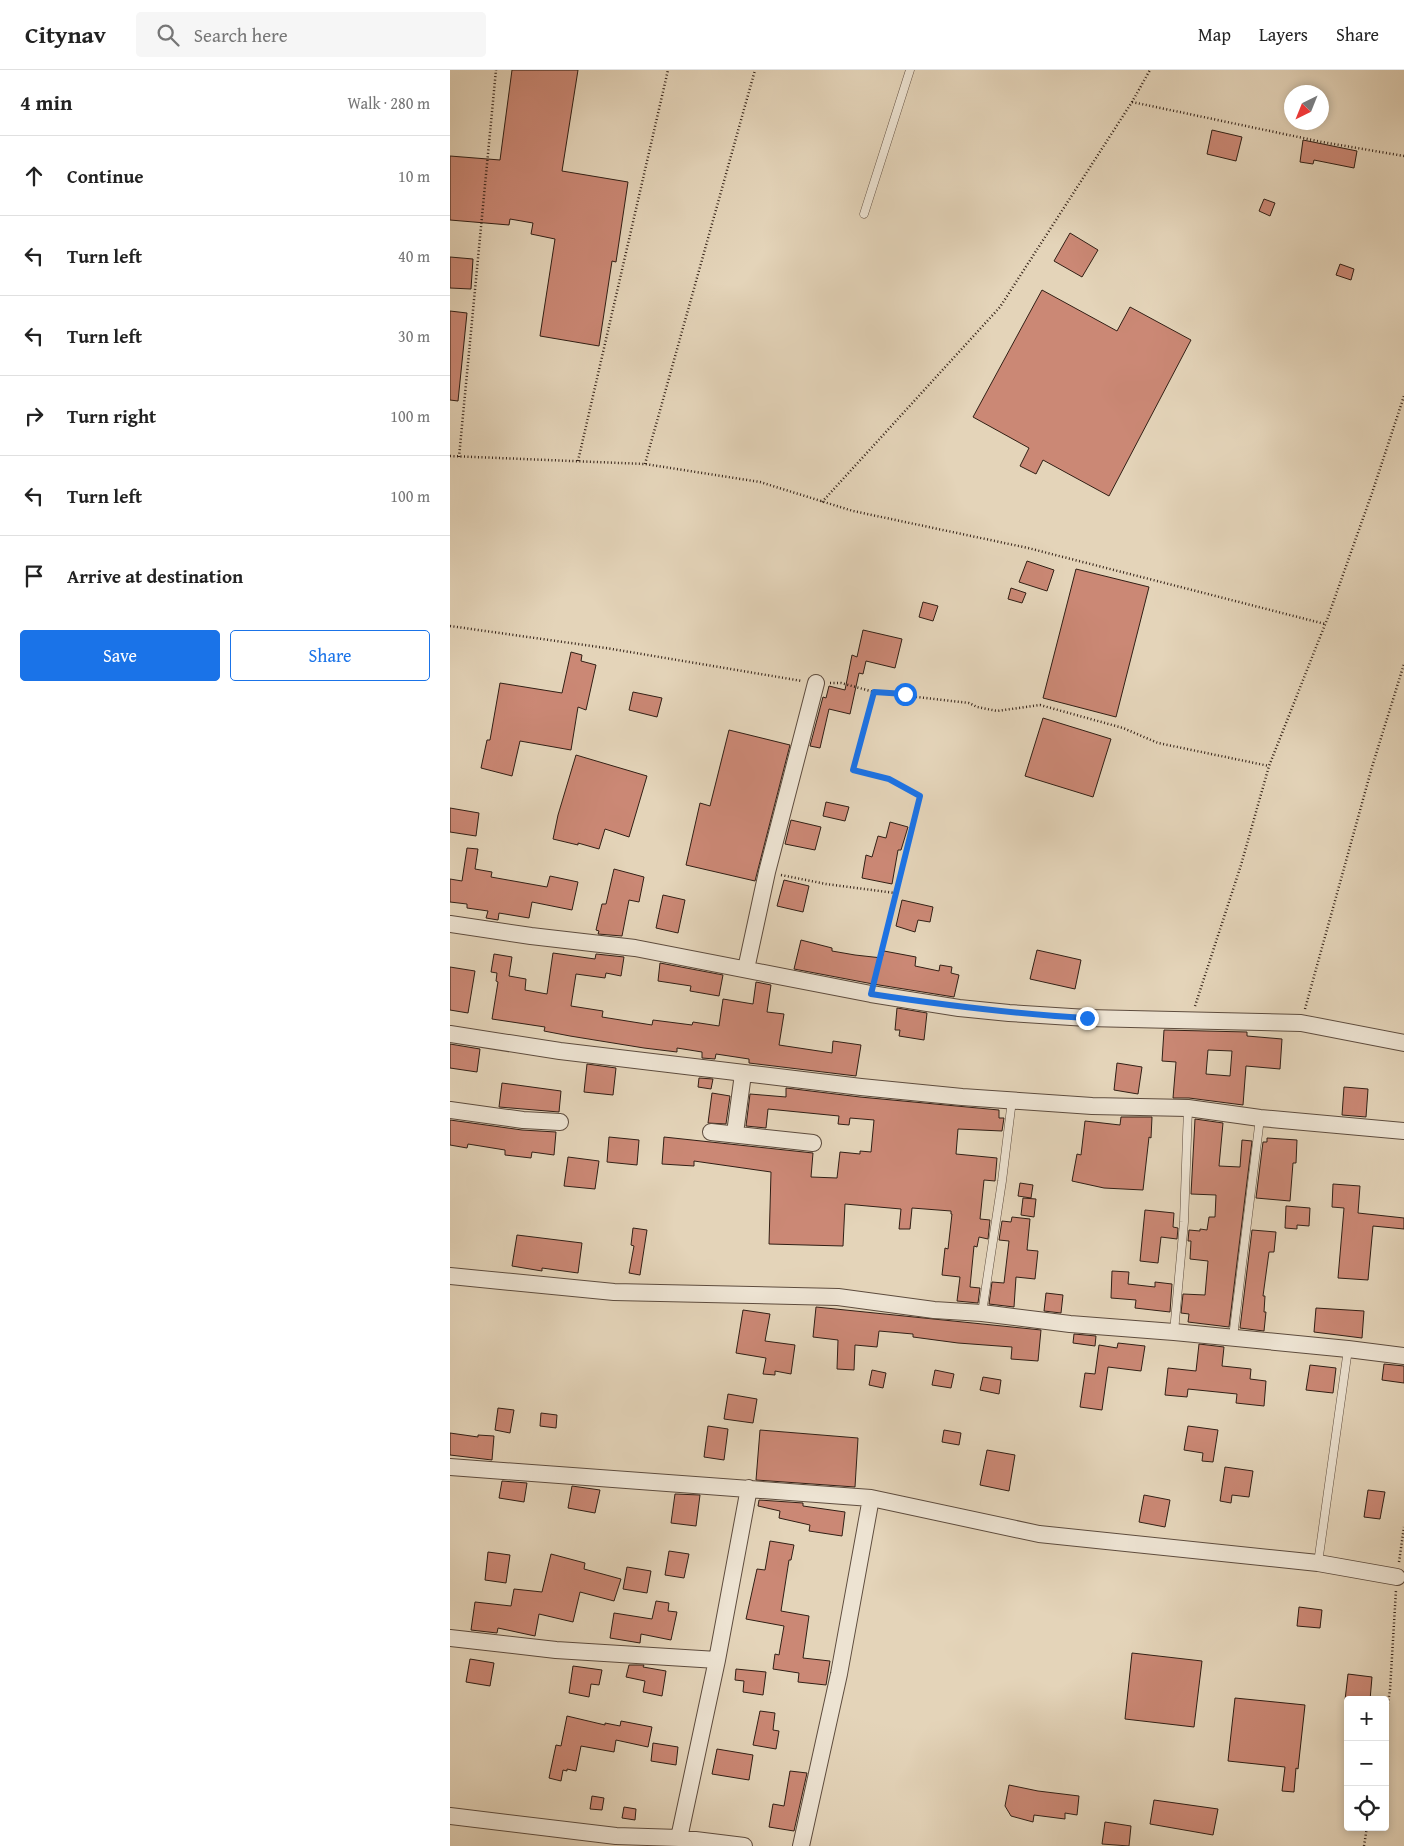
<!DOCTYPE html>
<html lang="en">
<head>
<meta charset="utf-8">
<style>
	:root { --surface:#fff; --page:#f6f6f6; --text:#222; --muted:#767676; --line:#e0e0e0; --accent:#1a73e8 }
	body { margin:0; font-family:"Gentium Book Plus",serif; background:var(--page); color:var(--text) }
	.controls { position:absolute; right:15px; bottom:15px; display:grid; overflow:hidden; border-radius:5px; box-shadow:0 2px 8px #0003 }
	.controls button { width:45px; height:45px; display:grid; place-items:center; padding:0; border:0; border-bottom:1px solid var(--line); background:var(--surface); color:var(--text); font:25px sans-serif }
	.compass { position:absolute; left:834px; top:15px; width:45px; height:45px; border-radius:50%; background:var(--surface); box-shadow:0 2px 8px #0003; rotate:223deg }
	.stop { position:absolute; width:15px; height:15px; margin:-11px; border:4px solid #1a73e8; border-radius:50%; background:#fff }
	.stop.end { background:#1a73e8; border-color:#fff; box-shadow:0 1px 5px #0008 }
	.list { margin:0; padding:0; list-style:none }
	h2 { display:flex; justify-content:space-between; align-items:center; height:65px; margin:0; padding:0 20px; font-size:21px }
	h2 small { font-size:16px; font-weight:400; color:var(--muted) }
	.list li { display:grid; grid-template-columns:32px 1fr auto; gap:15px; align-items:center; box-sizing:border-box; height:80px; padding:0 20px; border-top:1px solid var(--line) }
	.list b { display:block; font-size:19px; white-space:nowrap }
	.list em { font-size:16px; font-style:normal; color:var(--muted) }
	.actions { display:flex; gap:10px; padding:15px 20px }
	.actions a { flex:1; padding:11px 0; border:1px solid var(--accent); border-radius:5px; text-align:center; font-size:18px; color:var(--accent) }
	.actions .main { background:var(--accent); color:#fff }
	.icon { flex:none; width:28px; height:28px; fill:none; stroke:currentColor; stroke-width:2; stroke-linecap:round; stroke-linejoin:round }
	.map { position:relative; flex:none; width:954px; height:1776px; overflow:hidden }
	header { display:flex; align-items:center; gap:30px; box-sizing:border-box; height:70px; padding:0 25px; background:var(--surface); border-bottom:1px solid var(--line) }
	header strong { font-size:24px }
	nav { display:flex; gap:28px; margin-inline-start:auto; font-size:18px }
	.search { width:350px; height:45px; background:var(--page); display:flex; align-items:center; gap:12px; box-sizing:border-box; padding:0 18px; border-radius:5px; color:var(--muted); font-size:19px }
	main { display:flex }
	aside { flex:1; background:var(--surface) }
	.map>svg:first-child { display:block }
</style>
</head>
<body>
<header>
<strong>Citynav</strong>
<div class="search"><svg class="icon" aria-label="search" viewBox="0 0 24 24"><circle cx="10" cy="10" r="6"/><path d="M15 15l6 6"/></svg>Search here</div>
<nav><a>Map</a><a>Layers</a><a>Share</a></nav>
</header>
<main>
<aside>
<h2>4 min<small>Walk · 280 m</small></h2>
<ul class="list">
<li><svg class="icon" aria-label="ahead" viewBox="0 0 24 24"><path d="M12 20V5M6 11l6-6 6 6"/></svg><div><b>Continue</b></div><em>10 m</em></li>
<li><svg class="icon" aria-label="left" viewBox="0 0 24 24"><path d="M17 20v-9H6M10 6l-5 5 5 5"/></svg><div><b>Turn left</b></div><em>40 m</em></li>
<li><svg class="icon" aria-label="left" viewBox="0 0 24 24"><path d="M17 20v-9H6M10 6l-5 5 5 5"/></svg><div><b>Turn left</b></div><em>30 m</em></li>
<li><svg class="icon" aria-label="right" viewBox="0 0 24 24"><path d="M7 20v-9h11M14 6l5 5-5 5"/></svg><div><b>Turn right</b></div><em>100 m</em></li>
<li><svg class="icon" aria-label="left" viewBox="0 0 24 24"><path d="M17 20v-9H6M10 6l-5 5 5 5"/></svg><div><b>Turn left</b></div><em>100 m</em></li>
<li><svg class="icon" aria-label="arrive" viewBox="0 0 24 24"><path d="M6 21V4h12l-3 4 3 4H6"/></svg><div><b>Arrive at destination</b></div></li>
</ul>
<div class="actions"><a class="main">Save</a><a>Share</a></div>
</aside>
<div class="map">
<svg width="954" height="1776" viewBox="0 0 954 1776">
	<rect width="100%" height="100%" fill="#e4d4b9"/>
	<filter id="stains"><feTurbulence type="fractalNoise" baseFrequency=".004" numOctaves="4"/><feColorMatrix values="0 0 0 0 .2 0 0 0 0 .09 0 0 0 0 .02 0 0 0 .5 -.17"/></filter>
	<radialGradient id="worn" r=".72"><stop offset=".6" stop-color="#630" stop-opacity="0"/><stop offset="1" stop-color="#630" stop-opacity=".3"/></radialGradient>
	<path fill="#cb8875" stroke="#311f15" fill-rule="evenodd" d="M62,0h66l-16,101 66,11 -12,80 -4,-1 -13,85 -59,-10 15,-97 -24,-5 2,-11 -23,-4 -1,6 -59,-5v-64l50,4z
		M762,60l30,7 -6,24 -29,-7z
		M853,70l54,11 -3,17 -40,-8 -1,4 -13,-2z
		M814,129l11,4 -5,13 -11,-5z
		M620,163l28,17 -16,27 -28,-16z
		M0,187l23,2 -2,30 -21,-1z
		M890,194l14,5 -3,11 -15,-5z
		M592,220l75,41 13,-24 61,33 -82,156 -66,-36 -7,14 -16,-8 9,-18 -56,-31z
		M0,241l17,2 -9,88 -8,-1z
		M577,491l27,9 -7,21 -28,-9z
		M626,499l73,18 -33,130 -73,-19z
		M561,518l15,5 -4,10 -14,-4z
		M473,532l15,4 -5,15 -14,-4z
		M413,560l39,9 -7,29 -29,-7 -3,13 -4,-1 -9,41 -21,-5 -9,39 -10,-2 13,-49 3,1 3,-12 16,4 7,-35 5,2z
		M121,582l11,3 -1,6 15,4 -10,45 -8,-3 -7,43 -51,-9 -8,35 -31,-8 6,-28h3l10,-57 62,10z
		M183,622l29,6 -5,19 -28,-7z
		M593,648l68,21 -18,58 -68,-21z
		M279,660l61,15 -35,136 -69,-16 14,-62 10,3z
		M126,685l71,21 -18,61 -24,-8 -6,20 -21,-6v2l-25,-6 5,-24z
		M376,732l23,5 -4,14 -22,-5z
		M0,738l29,5 -3,23 -26,-4z
		M341,750l30,7 -6,23 -30,-6z
		M440,752l18,5 -7,23h-3l-6,34 -30,-6 4,-23 6,2 6,-21 8,2z
		M17,778l11,1 -3,20 17,3 -1,5 56,10 3,-11 28,6 -6,28 -40,-8 -3,16 -30,-5 -1,7 -12,-2 2,-7 -21,-3v-4l-17,-2v-23l12,2z
		M164,799l30,8 -5,25 -10,-2 -7,36 -24,-2 1,-3 -3,-1 6,-26h4z
		M334,810l25,6 -6,26 -26,-6z
		M213,825l22,5 -7,33 -22,-5z
		M452,830l31,7 -3,15 -12,-2 -3,12 -19,-6z
		M351,870l31,8v3l23,4 27,3 2,-7 32,6 -1,9 24,5 1,-6 12,2 -1,6 8,2 -5,22 -81,-13 -79,-15z
		M587,880l44,10 -6,29 -45,-10z
		M103,883l42,6 1,-5 28,3 -3,19 -15,-3 -1,5 -29,-4 -5,32 32,5 -1,6 50,8 1,-5 39,5 1,-3 26,4 4,-27 30,5 3,-22 15,3 -4,27 17,2 -5,31 53,8 1,-12 28,4 -5,31 -107,-13v-4l-33,-5 -1,5 -13,-1v-6l-25,-4v4l-33,-4 -74,-12 -26,-5 1,-4 -53,-8 6,-37 -2,-1 1,-8 -6,-1 3,-18 18,3 -3,19 17,3 -1,11 22,4z
		M210,893l63,12 -4,21 -29,-5 1,-5 -33,-5z
		M0,897l25,4 -7,42 -18,-3z
		M447,938l30,5 -3,27 -25,-4 1,-6h-5z
		M714,960l83,2v4l35,3 -2,30 -34,-3 -3,39 -54,-7h-16l3,-36 -14,-1zM758,980l24,1 -2,25 -24,-2z
		M0,974l30,5 -3,23 -27,-4z
		M667,993l25,4 -4,27 -24,-4z
		M137,994l29,4 -3,27 -29,-3z
		M249,1008l14,1 -2,10 -13,-2z
		M52,1013l59,8 -2,21 -60,-5z
		M894,1017l24,2 -2,28 -24,-2z
		M336,1018l74,9 139,13v8h5l-2,13 -44,-2 -2,25 41,4 -2,23 -11,-1 -4,39 10,1 -2,19 -9,-2 -2,10 -3,-1 -4,41 10,1 -2,15 -21,-2 3,-24 -18,-2 3,-27 3,1 4,-35h-1v-3l-39,-3 -2,21h-11l2,-20 -56,-5 -2,42 -74,-2 2,-72 -77,-11v5l-32,-2 2,-27 149,16 -2,24 26,1 3,-26 20,2v-3l11,1 3,-32 -24,-2 -1,7 -11,-1 1,-8 -71,-7 -2,19 -20,-2 4,-32 36,3z
		M262,1023l18,3 -4,28 -18,-1z
		M671,1047h31l-1,21 -2,-1 -6,53 -39,-2 -32,-7 5,-27 4,1 4,-34 35,4z
		M745,1049l28,4 -4,43 21,1 2,-27 10,1 -23,186 -41,-5 1,-8 -8,-1 2,-19 22,1 3,-34 -18,-2 1,-18h-3l1,-11 11,1v-2l7,1 2,-13h6l1,-22 -25,-1z
		M0,1050l72,10 34,2 -2,23 -22,-3 -1,6 -26,-3v-5l-37,-6 -1,4 -17,-3z
		M159,1067l30,3 -2,25 -30,-3z
		M817,1068l30,2 -1,23h-3l-3,38 -34,-3 7,-56h4z
		M118,1087l31,4 -4,28 -31,-3z
		M570,1113l13,2 -2,13 -13,-2z
		M883,1114l27,2 -2,27 46,5v11l-31,-3 -5,54 -30,-2 6,-70 -12,-1z
		M573,1128l13,1 -2,18 -13,-2z
		M836,1136l24,2 -1,18 -12,-1v4l-12,-1z
		M695,1140l29,3 -1,14 5,1 -1,11 -16,-2 -3,26 -18,-2z
		M562,1147l18,2 -3,31 11,1 -3,28 -19,-2 -2,30 -25,-3 3,-22 12,1 5,-42 -10,-1 3,-19 9,1z
		M183,1158l14,2 -7,45 -11,-2 5,-27 -3,-1z
		M802,1160l24,2 -2,20h-5l-6,44h2l-1,16h2l-2,19 -24,-3z
		M67,1165l65,8 -4,30 -36,-5v3l-30,-5z
		M662,1201l17,1 -1,12 27,3v-5l17,2 -2,28 -35,-4 1,-8 -25,-2z
		M596,1223l17,2 -2,18 -17,-2z
		M366,1237l225,23 -3,31 -27,-2 1,-12 -54,-4 -45,-6v-3l-34,-3 -2,16 -22,-2 -1,25 -17,-1 1,-29 -25,-3z
		M866,1238l48,3 -2,27 -48,-6z
		M293,1240l27,4 -5,27 30,4 -4,29 -16,-3v4l-12,-1 3,-16 -30,-5z
		M624,1264l22,2 -1,10 -22,-3z
		M668,1273l27,3 -4,25 -33,-4 -6,43 -22,-3 5,-34 10,1 4,-29 18,3z
		M749,1274l25,3 -2,19 29,3 -1,10 16,2 -2,25 -28,-3 1,-9 -49,-5 -1,8 -22,-2 3,-27 28,3z
		M934,1294l20,2v17l-22,-3z
		M860,1295l26,3 -3,25 -27,-3z
		M422,1300l14,3 -3,15 -14,-3z
		M485,1300l19,4 -3,14 -19,-3z
		M533,1307l18,3 -2,14 -19,-4z
		M278,1324l29,5 -4,24 -29,-4z
		M48,1338l16,2 -4,23 -15,-3z
		M91,1343l16,2 -1,13 -16,-2z
		M258,1356l20,3 -4,31 -20,-3z
		M738,1356l30,4 -5,32 -11,-1 1,-8 -19,-3z
		M310,1360l98,8 -3,49 -99,-7z
		M494,1360l17,3 -2,12 -17,-3z
		M0,1363l28,4v-2l16,1 -2,24 -42,-5z
		M537,1380l28,5 -6,36 -29,-6z
		M775,1397l28,4 -4,26 -17,-2 -1,8 -11,-2z
		M52,1411l25,2 -3,19 -25,-4z
		M122,1416l28,4 -5,23 -27,-5z
		M918,1420l17,2 -5,27 -16,-2z
		M225,1424l25,1 -4,31 -25,-3z
		M694,1425l26,5 -5,27 -26,-5z
		M309,1430l44,3v3l42,6 -3,24 -33,-5 1,-6 -31,-7 1,-7 -22,-5z
		M320,1471l24,4 -3,15h-2l-8,51 28,5 -6,42 27,3 -4,24 -28,-3 1,-9 -26,-4 2,-15 4,1 5,-29 -38,-7 11,-50 8,1z
		M219,1481l20,3 -5,24 -19,-3z
		M38,1482l22,3 -4,28 -21,-3z
		M101,1484l34,9 -1,6 37,10 -7,22 -34,-9 -7,30 -34,-8 -4,22 -37,-8 -1,5 -26,-3 4,-28 36,4 3,-17 28,3z
		M177,1497l24,4 -4,22 -24,-4z
		M206,1531l13,2 -1,8 9,1 -6,28 -30,-6 -1,9 -30,-5 4,-25 38,6z
		M849,1537l23,3 -2,18 -23,-2z
		M682,1583l70,8 -8,66 -69,-8z
		M20,1589l24,4 -4,23 -24,-4z
		M179,1595h15l-1,2 23,4 -4,25 -19,-4 2,-11 -19,-4z
		M123,1596l29,4 -3,15 -8,-1 -2,13 -20,-4z
		M286,1599l30,3 -3,23 -20,-3 1,-11 -9,-1z
		M898,1604l24,3 -2,23h-25z
		M785,1628l70,7 -7,64 -2,-1 -2,24 -12,-1 3,-24 -57,-6z
		M310,1641l15,2 -2,17 6,1 -3,18 -23,-4z
		M117,1646l38,9v-2l15,3 1,-5 31,6 -4,20 -32,-7 -2,12 -33,-6 -5,25 -9,-2v2l-4,-1 -2,11 -12,-3 7,-33 5,1z
		M203,1673l25,4 -2,18 -25,-4z
		M267,1679l36,6 -4,25 -37,-6z
		M340,1701l17,2 -13,58 -25,-4 4,-23 11,2z
		M559,1715l29,6 41,5 -2,19 -12,-2v6l-31,-4 -1,7 -22,-6 -6,-10z
		M142,1726l12,2 -2,12 -12,-1z
		M704,1730l64,9 -5,26 -63,-11z
		M174,1737l12,2 -1,11 -13,-2z
		M655,1752l26,4 -2,20 -27,-2z"/>
	<g fill="none" stroke-linecap="round" stroke-linejoin="round">
		<defs>
			<path id="service" d="M414,144l46,-144
				M532,1243l20,-132 10,-81
				M724,1262l10,-110 4,-114
				M783,1267l27,-219
				M868,1493l30,-214"/>
			<path id="minor" d="M0,854l81,12 104,12 236,46 88,14 50,5 78,5 214,5 103,20
				M296,899l21,-97 49,-189
				M0,964l110,17 301,36 101,10 130,9 96,2 72,10 144,13
				M0,1040l73,10 37,2
				M261,1062l102,11
				M285,1063l8,-59
				M0,1206l164,16 224,5 96,13 48,3 88,11 104,8 174,17 56,7
				M0,1397l421,31 168,36 279,29 79,14
				M0,1568l106,12 161,10
				M0,1746l166,20 63,2 65,8
				M229,1768l38,-178 32,-172
				M351,1776l38,-172 32,-176"/>
		</defs>
		<use href="#service" stroke="#5e4c3e" stroke-width="9"/>
		<use href="#minor" stroke="#5e4c3e" stroke-width="18"/>
		<path stroke="#311f15" stroke-width="2.5" stroke-dasharray="1 2.5" stroke-linecap="butt" d="M682,32l190,40 82,14
			M0,386l195,8 115,18 93,29 175,37 297,76
			M9,387l37,-387
			M128,391l90,-391
			M195,394l110,-394
			M372,432l178,-195 132,-205 18,-32
			M0,556l156,22 196,33
			M380,613h11l33,9 95,11 8,4 20,4 43,-6 83,23 35,15 111,23
			M424,622l-21,78 36,9 31,17 -46,185
			M331,805l45,9 69,9
			M745,936l46,-141 28,-99 59,-149 44,-124 32,-97
			M855,939l67,-242 32,-103
			M949,1492l5,-35
			M935,1651l5,-31 6,-100
			M914,1776l3,-19"/>
		<use href="#service" stroke="#ede3d2" stroke-width="8"/>
		<use href="#minor" stroke="#ede3d2" stroke-width="16"/>
	</g>
	<g fill="none" stroke-linecap="round" stroke-linejoin="round">
		<path stroke="#1a73e8" stroke-width="6" d="M455,624l-31,-2 -21,78 36,9 31,17 -49,198c72,11 143,20 216,24"/>
	</g>
	<rect width="100%" height="100%" filter="url(#stains)"/>
	<rect width="100%" height="100%" fill="url(#worn)"/>
</svg>
<div class="controls">
<button>+</button>
<button>−</button>
<button><svg class="icon" aria-label="locate" viewBox="0 0 24 24"><circle cx="12" cy="12" r="6"/><path d="M12 2v4M12 18v4M2 12h4M18 12h4"/></svg></button>
</div>
<svg class="compass" viewBox="-18 -18 36 36"><path d="M0-13l5 13h-10z" fill="#e53935"/><path d="M0 13l5-13h-10z" fill="#767676"/></svg>
<div class="stop" style="left:455px;top:624px"></div>
<div class="stop end" style="left:637px;top:948px"></div>
</div>
</main>
</body>
</html>
